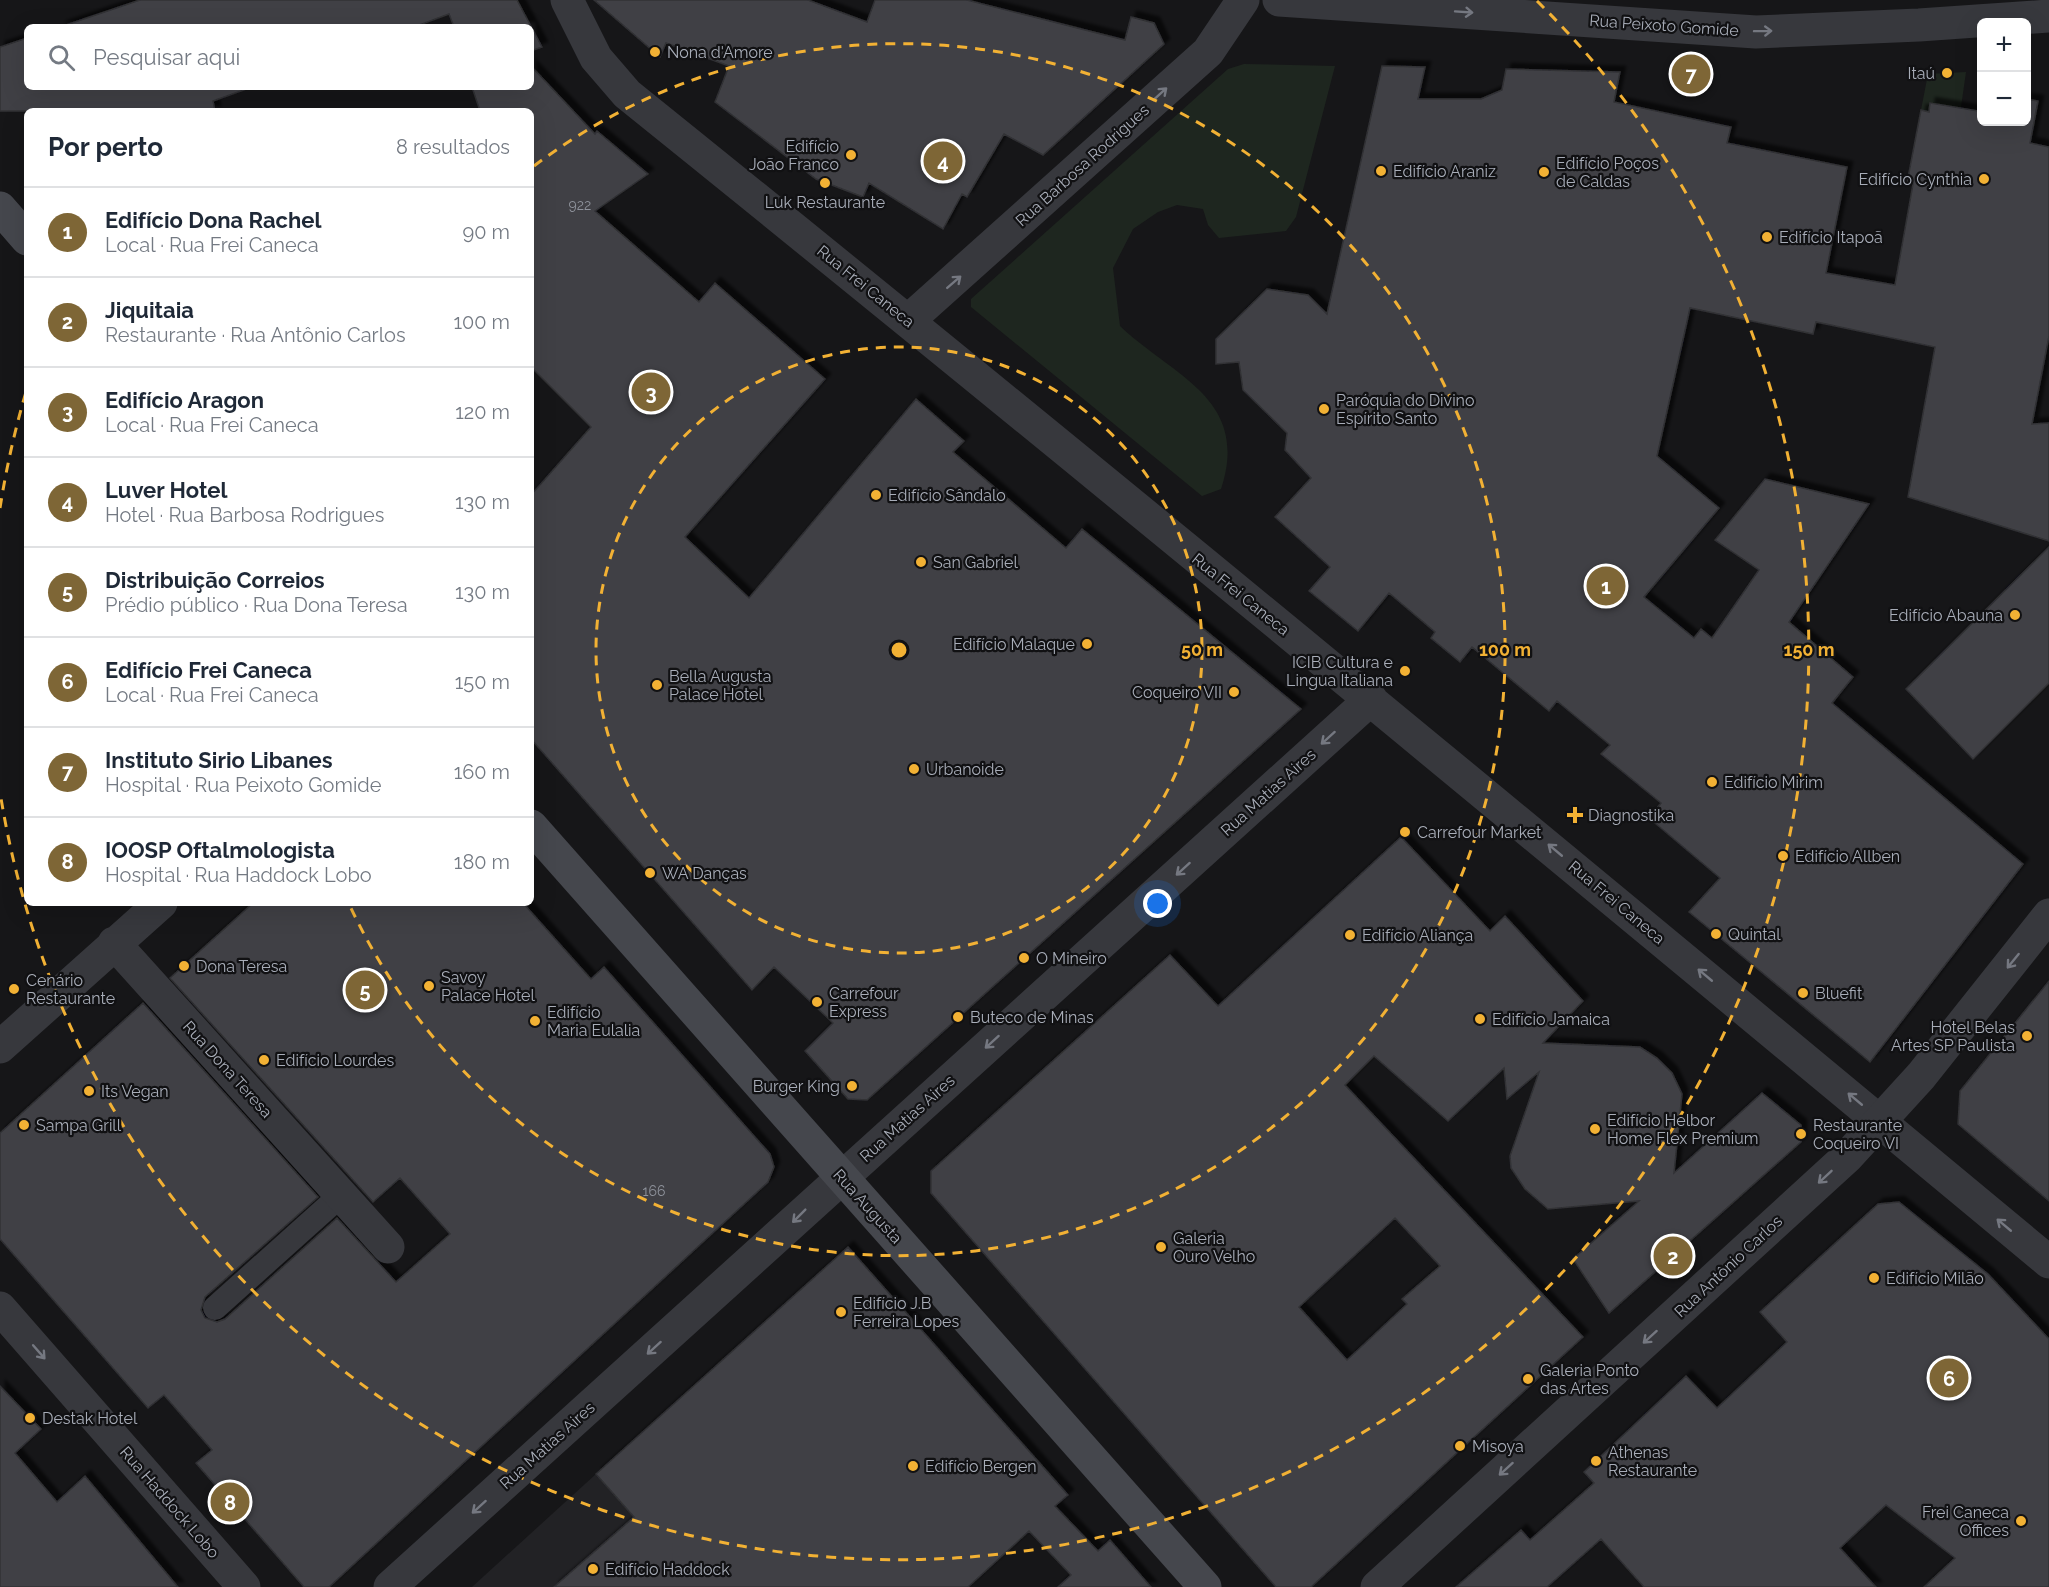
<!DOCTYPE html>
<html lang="pt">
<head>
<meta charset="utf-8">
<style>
	:root { --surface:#fff; --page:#f2f2f3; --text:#1f2937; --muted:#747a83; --line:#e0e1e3; --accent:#7e6636 }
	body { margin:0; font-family:Raleway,sans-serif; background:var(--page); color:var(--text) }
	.controls { position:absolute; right:18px; top:18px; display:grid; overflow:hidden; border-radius:9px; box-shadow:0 6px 24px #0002 }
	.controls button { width:54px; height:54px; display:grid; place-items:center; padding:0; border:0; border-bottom:2px solid var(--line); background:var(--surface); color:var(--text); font:30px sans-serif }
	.you { position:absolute; left:1158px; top:904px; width:21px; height:21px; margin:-15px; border:4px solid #fff; border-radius:50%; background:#1a73e8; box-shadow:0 0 0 9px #1a73e833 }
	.badge { display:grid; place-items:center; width:39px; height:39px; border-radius:50%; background:var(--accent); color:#fff; font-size:20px; font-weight:700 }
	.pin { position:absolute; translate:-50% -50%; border:3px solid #fff; box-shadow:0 2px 6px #0006 }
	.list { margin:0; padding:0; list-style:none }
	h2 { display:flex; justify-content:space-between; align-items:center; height:78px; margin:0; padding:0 24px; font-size:26px }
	h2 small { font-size:20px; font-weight:400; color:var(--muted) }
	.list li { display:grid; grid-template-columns:39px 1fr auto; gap:18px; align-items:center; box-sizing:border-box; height:90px; padding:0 24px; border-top:2px solid var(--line) }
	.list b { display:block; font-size:22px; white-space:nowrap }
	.list p { margin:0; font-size:20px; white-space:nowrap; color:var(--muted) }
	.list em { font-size:20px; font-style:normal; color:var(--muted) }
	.icon { flex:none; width:33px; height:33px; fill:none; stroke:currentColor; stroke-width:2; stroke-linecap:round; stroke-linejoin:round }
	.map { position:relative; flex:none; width:2049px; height:1587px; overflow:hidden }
	.search { position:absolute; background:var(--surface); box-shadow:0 6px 24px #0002; left:24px; top:24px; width:510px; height:66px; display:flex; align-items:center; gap:15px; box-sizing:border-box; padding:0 21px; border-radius:9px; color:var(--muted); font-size:22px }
	.panel { position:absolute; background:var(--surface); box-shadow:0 6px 24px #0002; left:24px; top:108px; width:510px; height:798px; border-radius:9px }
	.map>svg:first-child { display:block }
</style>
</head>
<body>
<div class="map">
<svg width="2049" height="1587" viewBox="0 0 2049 1587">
	<defs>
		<filter id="shadow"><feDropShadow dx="5.5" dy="-5.5" stdDeviation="1.5" flood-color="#0009"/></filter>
	</defs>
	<rect width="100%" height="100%" fill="#161618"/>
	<path fill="#222225" d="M596,1474l100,113h-224z"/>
	<path fill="#1e261f" d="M1244,64l91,2 -39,151 -10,14 -67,7 -11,-13 -5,-16 -26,-4 -19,7 -25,17 -20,39 7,58c52,50 131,72 101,163l-19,7 -231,-189v-8l257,-230z
		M1966,72l-7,49 -38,-11 7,-36z"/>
	<path fill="#404145" stroke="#303034" stroke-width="1.5" fill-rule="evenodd" filter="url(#shadow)" d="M140,0h377l25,47 -11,4v-24h-77l-5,-13 -35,13h-354z
		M594,0h214l59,22 8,-22h92l158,40 6,-23 23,6 10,21 -121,111 -39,-21 -37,63 -5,-3 -19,35 -74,-46 -6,14 -47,-18 -101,-77 14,-36 -63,-23 -6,14z
		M27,38v49h225l-39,14 2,10h-215v-64z
		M531,66l64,68 2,-3 51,43 -53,37 104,91 16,-19 110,96 -140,158 64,61 167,-199 48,42 -11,11 113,96 16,-19 219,180 -434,391 -19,-1 -43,-48 28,-28 -59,-56 -22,23 -221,-251v-244l60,-68 -60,-60v-256h-51l-8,-24h59z
		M1382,66l43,1 -7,32h63l21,-9 4,-21 114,3 -6,30 117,25 -4,16 120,24 -21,106 69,12 18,-101 -6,-1 14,-73 8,2 1,-9 48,8 4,-19v30h44v-23l12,2 -8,42 19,4v189l-17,88 17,-1v118l-141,-44 27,-150 -119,-25 -3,12 -123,-26 -33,148 62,52 -75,89 50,41 7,-9 11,9 47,-68 -44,-30 50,-61 104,25 -80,118 64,55 -21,26 191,161 -153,198 -181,-150 31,-34 -71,-60 12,-15 -60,-49 9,-9 -53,-44 -8,10 -77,-64 -12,15 -29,-24 4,-6 -46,-39 -31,38 -49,-40 21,-24 -55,-50 36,-39 -26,-28 2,-17 -44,-43 -4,-28 -23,2v-25l51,-50 41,6 19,19z
		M2049,547v136l-76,76 -67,-70z
		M1401,837l89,94 15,-15 78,85 -40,42 97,4 17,11 15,15 10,21 -8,79 88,-80 39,32v17l-192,171 -36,-54 66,-58 -91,8 -23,-20 -14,-21 -1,-12 29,-84 -32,27 -3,-31 -56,53 -74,-65 -29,29 238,252 -272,250h-35l-345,-394v-22l239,-216 48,51zM1395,1218l45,48 -38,33 5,5 -60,56 -48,-53z
		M253,903h270l68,76 13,-12 166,187 4,13 -6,15 -439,405h-25l-108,-124 16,-13 -48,-55 -16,13 -148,-169v-106l143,-130 175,194 -113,100 -4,13 4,8 12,4 8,-3 112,-101 59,64 54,-48 -50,-56 -27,24 -203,-224z
		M2049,981v220l-91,-77 2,-33z
		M1899,1202l89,72 61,65v248h-125l31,-29 -69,-53 -46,43 36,39h-232l-43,-48 -54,48h-91l65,-57 9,10 64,-57 -10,-11 102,-96 31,32 70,-66 -27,-30 118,-108z
		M848,1247l220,248 -13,11 43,45 12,-11 41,47h-93l13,-12 -42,-44 -61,56h-414l80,-70 -38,-43z
		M0,1386l41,43 -26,24 42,49 28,-26 93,111h-178z"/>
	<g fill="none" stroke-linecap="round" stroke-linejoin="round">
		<path stroke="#37383d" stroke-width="24" d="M215,1308l126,-113"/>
		<path stroke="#37383d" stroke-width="33" d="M567,0l29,58 31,36c478,385 950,776 1422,1168
			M1279,0l477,32 163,-7 130,-9
			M909,320l299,-268 35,-52
			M114,943l274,304
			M0,1047l161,-144
			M0,1308l244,279
			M390,1587l981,-888"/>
		<path stroke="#37383d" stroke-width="33" d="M1377,1587l470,-430 74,-81 128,-161"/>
		<path stroke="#45474d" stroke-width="33" d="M0,208l27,31
			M531,826l674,761"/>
	</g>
	<defs><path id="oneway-shaft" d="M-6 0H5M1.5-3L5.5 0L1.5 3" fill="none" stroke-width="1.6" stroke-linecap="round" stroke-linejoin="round" transform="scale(1.5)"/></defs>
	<g stroke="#757881">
		<use href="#oneway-shaft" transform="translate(1464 12) rotate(4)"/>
		<use href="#oneway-shaft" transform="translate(1763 31) rotate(-1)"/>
		<use href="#oneway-shaft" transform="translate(1160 94) rotate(-42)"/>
		<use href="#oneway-shaft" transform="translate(954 282) rotate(-41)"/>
		<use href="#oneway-shaft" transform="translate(1328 738) rotate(138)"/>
		<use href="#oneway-shaft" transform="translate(1555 850) rotate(-140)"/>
		<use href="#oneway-shaft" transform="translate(1183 869) rotate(138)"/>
		<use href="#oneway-shaft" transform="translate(2013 961) rotate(129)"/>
		<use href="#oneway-shaft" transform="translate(1705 975) rotate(-140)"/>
		<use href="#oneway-shaft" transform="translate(992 1042) rotate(138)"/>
		<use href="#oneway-shaft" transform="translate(1855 1099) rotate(-140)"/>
		<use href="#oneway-shaft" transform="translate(1825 1177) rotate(137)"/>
		<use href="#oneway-shaft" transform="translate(799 1216) rotate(135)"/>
		<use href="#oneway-shaft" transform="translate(2004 1225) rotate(-140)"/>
		<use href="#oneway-shaft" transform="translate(1650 1337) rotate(138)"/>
		<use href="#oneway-shaft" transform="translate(654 1348) rotate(138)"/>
		<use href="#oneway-shaft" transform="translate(39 1352) rotate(49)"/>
		<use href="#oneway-shaft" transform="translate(1506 1469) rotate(138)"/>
		<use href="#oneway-shaft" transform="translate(479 1507) rotate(138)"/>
	</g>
	<g fill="none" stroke="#f2b134" stroke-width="3" stroke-dasharray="10 8">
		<circle cx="899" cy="650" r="303"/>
		<path d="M534 166A606 606 0 1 1 350 906"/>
		<path d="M0 508A910 910 0 0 1 26 392M1537 1A910 910 0 1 1 0 792"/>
	</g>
	<g fill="#f2b134" stroke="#111113" stroke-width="2">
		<circle cx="655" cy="52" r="6"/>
		<circle cx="1947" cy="73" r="6"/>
		<circle cx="851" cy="155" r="6"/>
		<circle cx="1381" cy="171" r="6"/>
		<circle cx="1544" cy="172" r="6"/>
		<circle cx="1984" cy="179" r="6"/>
		<circle cx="825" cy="183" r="6"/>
		<circle cx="1767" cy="237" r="6"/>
		<circle cx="1324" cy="409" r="6"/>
		<circle cx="876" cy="495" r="6"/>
		<circle cx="921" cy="562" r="6"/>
		<circle cx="2015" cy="615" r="6"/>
		<circle cx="1087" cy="644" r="6"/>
		<circle cx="1405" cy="671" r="6"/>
		<circle cx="657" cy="685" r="6"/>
		<circle cx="1234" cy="692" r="6"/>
		<circle cx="914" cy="769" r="6"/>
		<circle cx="1712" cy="782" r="6"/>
		<path d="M1572 806h6v6h6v6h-6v6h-6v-6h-6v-6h6z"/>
		<circle cx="1405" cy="832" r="6"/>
		<circle cx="1783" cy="856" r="6"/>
		<circle cx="650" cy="873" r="6"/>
		<circle cx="1716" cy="934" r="6"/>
		<circle cx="1350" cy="935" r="6"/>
		<circle cx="1024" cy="958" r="6"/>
		<circle cx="184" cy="966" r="6"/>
		<circle cx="429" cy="986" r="6"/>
		<circle cx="14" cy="989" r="6"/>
		<circle cx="1803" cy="993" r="6"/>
		<circle cx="817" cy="1002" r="6"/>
		<circle cx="958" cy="1017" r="6"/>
		<circle cx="1480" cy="1019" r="6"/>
		<circle cx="535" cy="1021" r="6"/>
		<circle cx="2027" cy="1036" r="6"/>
		<circle cx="264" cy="1060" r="6"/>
		<circle cx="852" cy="1086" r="6"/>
		<circle cx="89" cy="1091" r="6"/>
		<circle cx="24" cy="1125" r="6"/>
		<circle cx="1595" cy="1129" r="6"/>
		<circle cx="1801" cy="1134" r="6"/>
		<circle cx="1161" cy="1247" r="6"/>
		<circle cx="1874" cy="1278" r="6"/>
		<circle cx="841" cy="1312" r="6"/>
		<circle cx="1528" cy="1379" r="6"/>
		<circle cx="30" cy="1418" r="6"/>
		<circle cx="1460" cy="1446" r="6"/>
		<circle cx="1596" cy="1461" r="6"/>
		<circle cx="913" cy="1466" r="6"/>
		<circle cx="2021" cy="1521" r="6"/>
		<circle cx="593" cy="1569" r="6"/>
	</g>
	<g text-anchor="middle" stroke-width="4.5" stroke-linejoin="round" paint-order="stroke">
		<g font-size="14" fill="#8e929b">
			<text x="580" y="210">922</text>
			<text x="654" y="1196">166</text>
		</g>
		<g font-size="16" fill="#a8adb8" stroke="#111113">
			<text transform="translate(1664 25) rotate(4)" y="6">Rua Peixoto Gomide</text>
			<text transform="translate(1082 165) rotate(-42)" y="6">Rua Barbosa Rodrigues</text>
			<text transform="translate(866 286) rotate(39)" y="6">Rua Frei Caneca</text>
			<text transform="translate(1241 594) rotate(39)" y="6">Rua Frei Caneca</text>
			<text transform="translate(1268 792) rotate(-42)" y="6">Rua Matias Aires</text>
			<text transform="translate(1617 902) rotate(40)" y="6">Rua Frei Caneca</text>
			<text transform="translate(228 1069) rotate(48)" y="6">Rua Dona Teresa</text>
			<text transform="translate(907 1118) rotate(-42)" y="6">Rua Matias Aires</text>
			<text transform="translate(868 1206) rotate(48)" y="6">Rua Augusta</text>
			<text transform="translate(1728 1266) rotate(-43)" y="6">Rua Antônio Carlos</text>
			<text transform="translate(547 1445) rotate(-42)" y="6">Rua Matias Aires</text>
			<text transform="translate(170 1502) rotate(49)" y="6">Rua Haddock Lobo</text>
		</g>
		<g font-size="16" fill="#a8adb8" stroke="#111113" text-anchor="start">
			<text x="667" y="58">Nona d'Amore</text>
			<text x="1935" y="79" text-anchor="end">Itaú</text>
			<text x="839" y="152" text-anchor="end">Edifício<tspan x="839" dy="18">João Franco</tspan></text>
			<text x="1556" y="169">Edifício Poços<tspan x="1556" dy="18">de Caldas</tspan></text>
			<text x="1393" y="177">Edifício Araniz</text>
			<text x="1972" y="185" text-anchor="end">Edifício Cynthia</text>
			<text x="825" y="208" text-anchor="middle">Luk Restaurante</text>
			<text x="1779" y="243">Edifício Itapoã</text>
			<text x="1336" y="406">Paróquia do Divino<tspan x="1336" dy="18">Espírito Santo</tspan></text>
			<text x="888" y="501">Edifício Sândalo</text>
			<text x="933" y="568">San Gabriel</text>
			<text x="2003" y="621" text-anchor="end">Edifício Abauna</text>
			<text x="1075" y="650" text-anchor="end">Edifício Malaque</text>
			<text x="1393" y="668" text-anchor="end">ICIB Cultura e<tspan x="1393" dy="18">Lingua Italiana</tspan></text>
			<text x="669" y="682">Bella Augusta<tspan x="669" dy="18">Palace Hotel</tspan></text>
			<text x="1222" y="698" text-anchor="end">Coqueiro VII</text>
			<text x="926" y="775">Urbanoide</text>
			<text x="1724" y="788">Edifício Mirim</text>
			<text x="1588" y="821">Diagnostika</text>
			<text x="1417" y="838">Carrefour Market</text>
			<text x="1795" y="862">Edifício Allben</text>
			<text x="662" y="879">WA Danças</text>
			<text x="1728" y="940">Quintal</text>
			<text x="1362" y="941">Edifício Aliança</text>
			<text x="1036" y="964">O Mineiro</text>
			<text x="196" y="972">Dona Teresa</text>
			<text x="441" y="983">Savoy<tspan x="441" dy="18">Palace Hotel</tspan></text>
			<text x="26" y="986">Cenário<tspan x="26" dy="18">Restaurante</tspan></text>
			<text x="829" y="999">Carrefour<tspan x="829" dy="18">Express</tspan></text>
			<text x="1815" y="999">Bluefit</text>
			<text x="547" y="1018">Edifício<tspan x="547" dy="18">Maria Eulalia</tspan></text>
			<text x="970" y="1023">Buteco de Minas</text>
			<text x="1492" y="1025">Edifício Jamaica</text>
			<text x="2015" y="1033" text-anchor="end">Hotel Belas<tspan x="2015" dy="18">Artes SP Paulista</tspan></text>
			<text x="276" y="1066">Edifício Lourdes</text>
			<text x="840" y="1092" text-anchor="end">Burger King</text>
			<text x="101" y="1097">Its Vegan</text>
			<text x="1607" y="1126">Edifício Helbor<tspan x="1607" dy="18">Home Flex Premium</tspan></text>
			<text x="36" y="1131">Sampa Grill</text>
			<text x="1813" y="1131">Restaurante<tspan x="1813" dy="18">Coqueiro VI</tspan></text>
			<text x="1173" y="1244">Galeria<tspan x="1173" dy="18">Ouro Velho</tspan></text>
			<text x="1886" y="1284">Edifício Milão</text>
			<text x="853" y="1309">Edifício J.B<tspan x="853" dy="18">Ferreira Lopes</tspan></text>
			<text x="1540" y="1376">Galeria Ponto<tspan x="1540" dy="18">das Artes</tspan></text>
			<text x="42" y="1424">Destak Hotel</text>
			<text x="1472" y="1452">Misoya</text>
			<text x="1608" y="1458">Athenas<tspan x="1608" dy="18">Restaurante</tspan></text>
			<text x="925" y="1472">Edifício Bergen</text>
			<text x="2009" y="1518" text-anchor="end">Frei Caneca<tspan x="2009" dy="18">Offices</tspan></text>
			<text x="605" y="1575">Edifício Haddock</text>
		</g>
	</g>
	<circle cx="899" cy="650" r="9" fill="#f2b134" stroke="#111113" stroke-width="3"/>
	<g font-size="18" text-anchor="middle" font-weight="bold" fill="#f2b134" stroke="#111113" stroke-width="4.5" stroke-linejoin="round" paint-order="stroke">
		<text x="1202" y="656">50 m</text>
		<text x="1505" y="656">100 m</text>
		<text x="1809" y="656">150 m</text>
	</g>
</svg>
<div class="controls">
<button>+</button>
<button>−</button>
</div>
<div class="you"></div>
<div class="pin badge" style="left:1606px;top:586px">1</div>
<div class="pin badge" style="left:1673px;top:1256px">2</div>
<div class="pin badge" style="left:651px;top:392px">3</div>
<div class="pin badge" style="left:943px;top:161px">4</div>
<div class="pin badge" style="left:365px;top:990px">5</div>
<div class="pin badge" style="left:1949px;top:1378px">6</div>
<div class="pin badge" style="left:1691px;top:74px">7</div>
<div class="pin badge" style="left:230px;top:1502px">8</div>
<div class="search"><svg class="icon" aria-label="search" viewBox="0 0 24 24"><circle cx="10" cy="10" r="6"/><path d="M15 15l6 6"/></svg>Pesquisar aqui</div>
<section class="panel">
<h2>Por perto<small>8 resultados</small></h2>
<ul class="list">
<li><span class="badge">1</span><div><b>Edifício Dona Rachel</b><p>Local · Rua Frei Caneca</p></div><em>90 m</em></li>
<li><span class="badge">2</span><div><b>Jiquitaia</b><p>Restaurante · Rua Antônio Carlos</p></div><em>100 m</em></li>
<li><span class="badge">3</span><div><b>Edifício Aragon</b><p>Local · Rua Frei Caneca</p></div><em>120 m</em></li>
<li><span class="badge">4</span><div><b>Luver Hotel</b><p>Hotel · Rua Barbosa Rodrigues</p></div><em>130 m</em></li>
<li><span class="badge">5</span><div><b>Distribuição Correios</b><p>Prédio público · Rua Dona Teresa</p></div><em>130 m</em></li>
<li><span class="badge">6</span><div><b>Edifício Frei Caneca</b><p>Local · Rua Frei Caneca</p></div><em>150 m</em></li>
<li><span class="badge">7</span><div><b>Instituto Sirio Libanes</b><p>Hospital · Rua Peixoto Gomide</p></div><em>160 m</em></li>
<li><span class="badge">8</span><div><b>IOOSP Oftalmologista</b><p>Hospital · Rua Haddock Lobo</p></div><em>180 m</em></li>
</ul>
</section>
</div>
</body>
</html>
